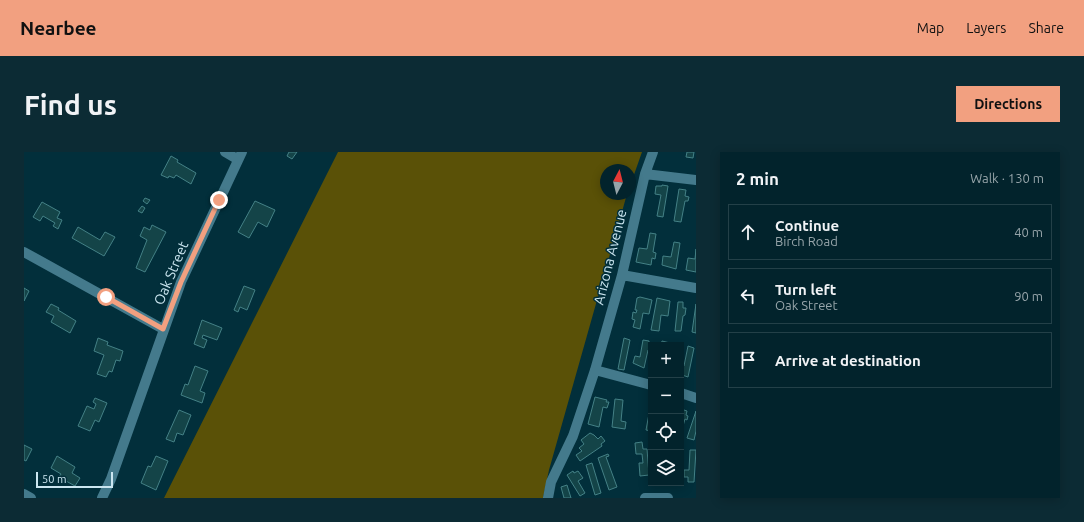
<!DOCTYPE html>
<html lang="en">
<head>
<meta charset="utf-8">
<style>
	:root { --surface:#02232c; --page:#0c2b34; --text:#f1f3f6; --muted:#96a4a9; --line:#234048; --accent:#f2a080 }
	body { margin:0; font-family:Ubuntu,sans-serif; background:var(--page); color:var(--text) }
	.controls { position:absolute; right:12px; bottom:12px; display:grid; overflow:hidden; border-radius:0px; box-shadow:0 2px 10px #0003 }
	.controls button { width:36px; height:36px; display:grid; place-items:center; padding:0; border:0; border-bottom:1px solid var(--line); background:var(--surface); color:var(--text); font:20px sans-serif }
	.compass { position:absolute; left:576px; top:12px; width:36px; height:36px; border-radius:50%; background:var(--surface); box-shadow:0 2px 10px #0003; rotate:7deg }
	.scale { position:absolute; left:12px; bottom:10px; width:77px; box-sizing:border-box; padding-left:4px; border:2px solid #cbe6f0; border-top:0; font-size:11px; line-height:14px; white-space:nowrap; color:#cbe6f0; -webkit-text-stroke:3px #022f3b; paint-order:stroke }
	.stop { position:absolute; width:12px; height:12px; margin:-9px; border:3px solid #f2a080; border-radius:50%; background:#fff }
	.stop.end { background:#f2a080; border-color:#fff; box-shadow:0 1px 4px #0008 }
	.list { margin:0; padding:0; list-style:none }
	h2 { display:flex; justify-content:space-between; align-items:center; height:52px; margin:0; padding:0 16px; font-size:17px }
	h2 small { font-size:13px; font-weight:400; color:var(--muted) }
	.list li { display:grid; grid-template-columns:26px 1fr auto; gap:12px; align-items:center; box-sizing:border-box; height:56px; margin:0 8px 8px; padding:0 8px; border:1px solid var(--line); border-radius:0px }
	.list b { display:block; font-size:15px; white-space:nowrap }
	.list p { margin:0; font-size:13px; white-space:nowrap; color:var(--muted) }
	.list em { font-size:13px; font-style:normal; color:var(--muted) }
	.icon { flex:none; width:22px; height:22px; fill:none; stroke:currentColor; stroke-width:2; stroke-linecap:round; stroke-linejoin:round }
	.map { position:relative; flex:none; width:672px; height:346px; overflow:hidden; border-radius:0px }
	header { display:flex; align-items:center; gap:24px; box-sizing:border-box; height:56px; padding:0 20px; background:var(--accent); color:#111 }
	header strong { font-size:19px }
	nav { display:flex; gap:22px; margin-inline-start:auto; font-size:14px }
	.intro { display:flex; align-items:center; justify-content:space-between; box-sizing:border-box; height:96px; padding:0 24px }
	h1 { margin:0; font-size:28px }
	.button { padding:10px 18px; border-radius:0px; background:var(--accent); color:#111; font-size:14px; font-weight:700 }
	main { display:flex; gap:24px; padding:0 24px }
	aside { flex:1; background:var(--surface); border-radius:0px; box-shadow:0 2px 10px #0003 }
	.map>svg:first-child { display:block }
</style>
</head>
<body>
<header>
<strong>Nearbee</strong>
<nav><a>Map</a><a>Layers</a><a>Share</a></nav>
</header>
<div class="intro"><h1>Find us</h1><a class="button">Directions</a></div>
<main>
<div class="map">
<svg width="672" height="346" viewBox="0 0 672 346">
	<rect width="100%" height="100%" fill="#022f3b"/>
	<path fill="#5a5107" d="M314,0h304l-12,34v-16h-24v24h21l-78,276 -6,28h-379z"/>
	<path fill="#144448" stroke="#448186" d="M265,0h8l-5,7 -5,-3z
		M663,0h7l-1,6 -7,-1z
		M147,4l7,4 -1,2 19,11 -5,11 -15,-9 -2,3 -5,-2 -1,2 -7,-3z
		M638,33l6,1 -5,31 -6,-1 4,-21 -6,-1 1,-8h6z
		M655,37l7,1 -1,6 4,1 -1,4h-3l-4,21 -7,-1z
		M121,46l5,2 -3,4 -4,-3z
		M231,49l20,9 -8,17 -9,-5 -9,16 -11,-6z
		M18,50l18,10 -3,6 5,2 -4,9 -5,-3 2,-3 -12,-7 -3,5 -7,-4z
		M118,54l3,2 -3,5 -4,-2z
		M128,73l14,7 -21,40 -9,-4 11,-28 -7,-4 4,-9 6,3z
		M54,75l22,13 5,-8 10,5 -11,19 -32,-18z
		M626,81l6,1 -3,18 3,1 -1,6 -3,-1 -1,7 -15,-3 3,-14 8,1z
		M650,90l6,1 -4,26 -14,-4 1,-9 8,1z
		M672,97v23l-10,-2 2,-12 7,1z
		M220,134l11,4 -8,20 -7,-3 -2,5 -4,-2z
		M0,136l5,3 -5,10z
		M616,145l12,3 -3,14 -6,-1 -3,16 -7,-2 2,-7 -3,-1 1,-7 3,1 1,-3h-2l2,-12z
		M633,146l13,3 -2,15 -7,-1 -2,16 -8,-1z
		M654,150h5v6h3l-1,7 -2,1 -2,15h-6z
		M27,152l8,4 -1,2 18,11 -6,12 -19,-11 3,-6 -8,-4z
		M672,152v29l-4,-1z
		M178,168l20,8 -5,12 -14,-5 -1,3 5,2 -3,8 -10,-4z
		M74,186l10,4 -1,3 16,6 -3,10 -4,-1 -4,12 -3,-1 -3,6 -9,-3 7,-19 -10,-4z
		M600,186l6,2 -6,30 -6,-1z
		M619,188l6,1v5h2l-1,5 -2,-1 -4,18 -11,-5 2,-7 5,1z
		M638,189l12,3v1h-13z
		M664,194l6,2 -6,29 -6,-2 1,-4h-2v-5h3z
		M171,214l13,5 -8,20 5,2 -3,10 -21,-8 4,-11 3,1z
		M571,245l12,3 -1,2h3l-2,6 -4,-1 -4,20 -11,-3z
		M71,246l12,5 -8,19 -4,-2 -5,11 -12,-5 9,-20 7,3 2,-5 -3,-2z
		M591,247l8,1 -2,21 5,1 -1,7 -13,-2z
		M627,251v28l-5,-1z
		M657,257l6,2 -1,4 2,1 -1,4 -2,-1 -4,14z
		M155,258l12,5 -8,20 -6,-2 -3,9 -8,-3z
		M672,259v20l-2,9 -7,-2z
		M566,281l4,2 4,4 3,-3 4,5 -4,3 1,2 -22,15 -4,-6 6,-4 -3,-3 5,-4 -3,-4z
		M618,290l1,7h4l2,26 -9,1 -1,-13h4l-1,-9h-6l-1,-11z
		M0,293l8,4 -6,12 -2,-1z
		M666,298h6l-2,32h-6v-5h-4v-7h5z
		M584,302l1,2 -3,1 11,30 -8,3 -11,-32z
		M33,304l18,11 -3,6 8,5 -5,8 -16,-9 2,-3 -10,-6z
		M132,304l12,5 -12,29 -15,-7 7,-17 3,1z
		M568,311l9,30 -6,2 -9,-30z
		M549,319l1,2 4,-2 5,7 -5,3 7,12 -5,3 -13,-21z
		M543,333l4,13h-7l-3,-11z"/>
	<g fill="none" stroke-linecap="round" stroke-linejoin="round">
		<path stroke="#447a8c" stroke-width="10" d="M201,0l12,7
			M621,22l51,6
			M0,100l139,77
			M598,123l74,13
			M571,218l56,15
			M657,241l15,5
			M0,342l7,4
			M78,346l9,-19 70,-197 61,-130
			M524,346l3,-16 22,-46 22,-66 27,-95 23,-101 8,-22
			M621,346h23"/>
	</g>
	<g fill="none" stroke-linecap="round" stroke-linejoin="round">
		<path stroke="#f2a080" stroke-width="5" d="M82,145l57,32 18,-47 38,-82"/>
	</g>
	<g text-anchor="middle" stroke-width="3" stroke-linejoin="round" paint-order="stroke">
		<g font-size="14" fill="#cbe6f0" stroke="#022f3b">
			<text transform="translate(586 105) rotate(-76)" y="5">Arizona Avenue</text>
			<text transform="translate(147 121) rotate(-67)" y="5">Oak Street</text>
		</g>
	</g>
</svg>
<div class="controls">
<button>+</button>
<button>−</button>
<button><svg class="icon" aria-label="locate" viewBox="0 0 24 24"><circle cx="12" cy="12" r="6"/><path d="M12 2v4M12 18v4M2 12h4M18 12h4"/></svg></button>
<button><svg class="icon" aria-label="layers" viewBox="0 0 24 24"><path d="M12 4l9 5-9 5-9-5zM3 14l9 5 9-5"/></svg></button>
</div>
<svg class="compass" viewBox="-18 -18 36 36"><path d="M0-13l5 13h-10z" fill="#e53935"/><path d="M0 13l5-13h-10z" fill="#96a4a9"/></svg>
<div class="scale">50 m</div>
<div class="stop" style="left:82px;top:145px"></div>
<div class="stop end" style="left:195px;top:48px"></div>
</div>
<aside>
<h2>2 min<small>Walk · 130 m</small></h2>
<ul class="list">
<li><svg class="icon" aria-label="ahead" viewBox="0 0 24 24"><path d="M12 20V5M6 11l6-6 6 6"/></svg><div><b>Continue</b><p>Birch Road</p></div><em>40 m</em></li>
<li><svg class="icon" aria-label="left" viewBox="0 0 24 24"><path d="M17 20v-9H6M10 6l-5 5 5 5"/></svg><div><b>Turn left</b><p>Oak Street</p></div><em>90 m</em></li>
<li><svg class="icon" aria-label="arrive" viewBox="0 0 24 24"><path d="M6 21V4h12l-3 4 3 4H6"/></svg><div><b>Arrive at destination</b></div></li>
</ul>
</aside>
</main>
</body>
</html>
